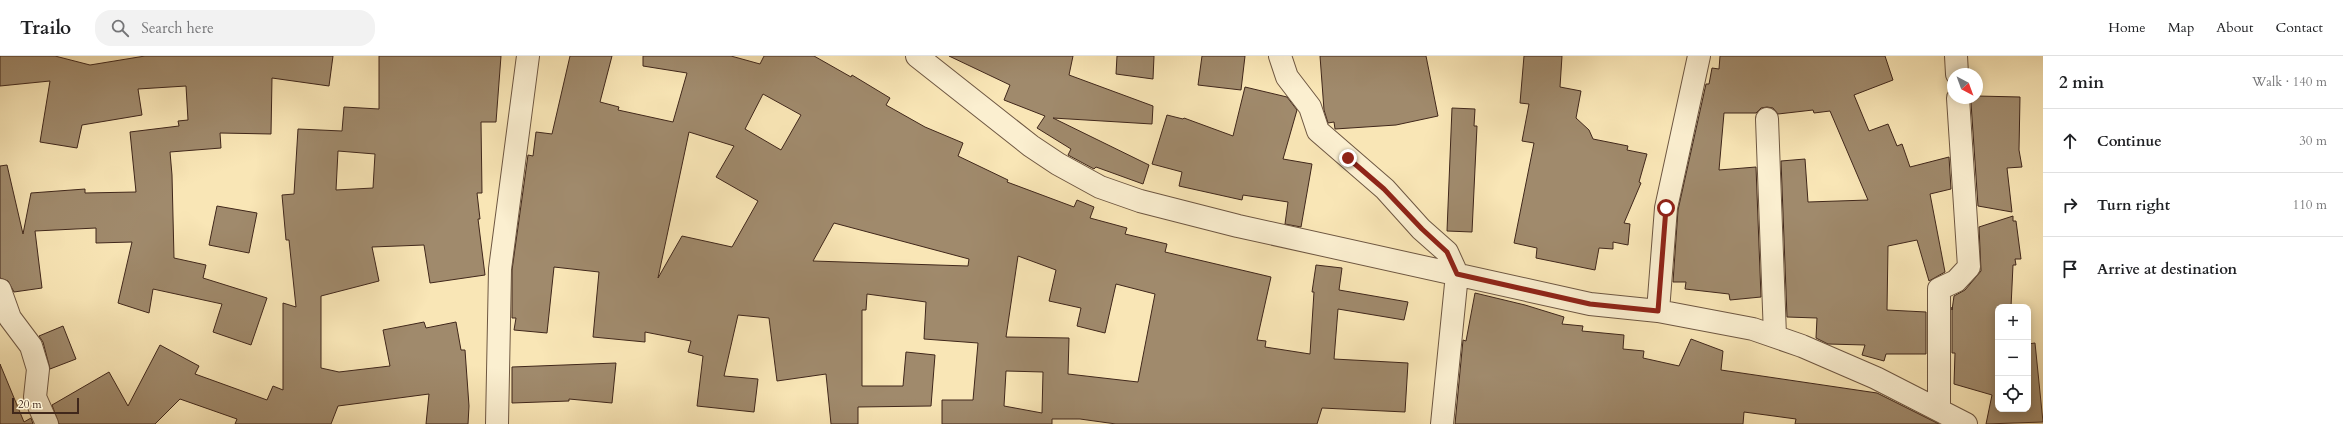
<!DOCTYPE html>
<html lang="en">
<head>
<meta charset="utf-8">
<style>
	:root { --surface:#fff; --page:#f2f2f2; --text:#202124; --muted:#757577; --line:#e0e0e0 }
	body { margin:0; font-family:Cardo,serif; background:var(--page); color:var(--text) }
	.controls { position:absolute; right:12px; bottom:12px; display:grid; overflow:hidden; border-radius:8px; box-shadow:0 2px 10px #0003 }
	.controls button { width:36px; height:36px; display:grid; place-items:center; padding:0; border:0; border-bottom:1px solid var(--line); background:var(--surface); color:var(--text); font:20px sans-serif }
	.compass { position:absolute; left:1947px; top:12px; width:36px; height:36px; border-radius:50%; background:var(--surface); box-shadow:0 2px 10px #0003; rotate:139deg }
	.scale { position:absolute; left:12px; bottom:10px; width:67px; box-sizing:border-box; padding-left:4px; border:2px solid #40271b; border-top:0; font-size:11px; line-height:14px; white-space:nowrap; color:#40271b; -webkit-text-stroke:3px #fbefd0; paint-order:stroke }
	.stop { position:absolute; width:12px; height:12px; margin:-9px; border:3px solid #8f2418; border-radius:50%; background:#fff }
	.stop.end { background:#8f2418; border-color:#fff; box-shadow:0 1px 4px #0008 }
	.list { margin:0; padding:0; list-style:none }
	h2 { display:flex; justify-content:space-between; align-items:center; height:52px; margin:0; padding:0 16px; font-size:17px }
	h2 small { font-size:13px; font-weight:400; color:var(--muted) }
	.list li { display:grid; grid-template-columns:26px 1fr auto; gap:12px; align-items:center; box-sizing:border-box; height:64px; padding:0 16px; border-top:1px solid var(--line) }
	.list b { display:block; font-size:15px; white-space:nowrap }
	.list em { font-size:13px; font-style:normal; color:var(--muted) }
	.icon { flex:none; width:22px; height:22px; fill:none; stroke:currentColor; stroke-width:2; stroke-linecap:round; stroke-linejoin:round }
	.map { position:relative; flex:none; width:2043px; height:368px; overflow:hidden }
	header { display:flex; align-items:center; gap:24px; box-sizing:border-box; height:56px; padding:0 20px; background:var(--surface); border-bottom:1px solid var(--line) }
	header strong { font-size:19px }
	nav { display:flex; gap:22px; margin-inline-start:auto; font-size:14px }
	.search { width:280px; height:36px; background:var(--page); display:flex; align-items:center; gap:10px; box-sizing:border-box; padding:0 14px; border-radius:16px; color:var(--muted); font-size:15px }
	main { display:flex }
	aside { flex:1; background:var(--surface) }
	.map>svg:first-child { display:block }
</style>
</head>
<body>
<header>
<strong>Trailo</strong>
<div class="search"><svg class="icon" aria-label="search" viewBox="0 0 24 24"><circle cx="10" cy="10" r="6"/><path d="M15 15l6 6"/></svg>Search here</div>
<nav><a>Home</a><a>Map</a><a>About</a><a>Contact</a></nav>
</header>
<main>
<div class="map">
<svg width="2043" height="368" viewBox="0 0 2043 368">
	<rect width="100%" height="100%" fill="#f9e6b6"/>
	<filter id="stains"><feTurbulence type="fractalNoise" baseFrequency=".005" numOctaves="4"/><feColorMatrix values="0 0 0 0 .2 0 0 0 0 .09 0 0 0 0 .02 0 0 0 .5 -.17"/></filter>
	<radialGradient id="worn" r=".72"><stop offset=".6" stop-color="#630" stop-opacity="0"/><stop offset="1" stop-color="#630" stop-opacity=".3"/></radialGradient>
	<path fill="#a08a6c" stroke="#40271b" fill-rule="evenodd" d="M0,0h55l35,9 55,-9h188l-4,30 -57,-8 -1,56 -51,-1 1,15 -51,4 2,23 2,83 32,7 -3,13 64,20 -16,47 -38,-13 9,-28 -69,-15 -4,24 -31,-10 14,-61 -36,1v-15l-61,3 7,57 -28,4 -6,-11 -8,-3v-112l7,-1 16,69 8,-41 54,-4v4l51,-1 -6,-60 49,-6 -1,-5 10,-1 -2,-34 -48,3 4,26 -60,10 -5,23 -37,-6 10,-61 -50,5z
		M379,0h122l-5,66h-15l1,71h-5l3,26h-2l7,56 -55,8 -6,-38 -52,2 7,34 -58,15v72l18,4 51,-6 -7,-36 41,-8 2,6 30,-6 5,28h4l4,56 -1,18h-42l3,-30 -91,12 -7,18h-96l2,-5 -57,-20 -25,25h-96l-7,-19 57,-33 19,34 32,-61 39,21 -4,8 72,26 6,-14 10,4v-87l13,4 -7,-67h-3l-4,-45 12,-1 4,-65 44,2 2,-24 35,2zM338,95l37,3 -2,34 -37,2z
		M570,0h42l-12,46 19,5 -1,3 55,12 14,-49 -44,-7v-10h88l29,8 4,-8h50l37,21 1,-2 38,23 -4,7 39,22 38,16 -5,13 50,24 -1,2 67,25 3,-7 17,7 -4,11 37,10 -2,6 42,10 -2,8 106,25 -14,63 9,1 -1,6 45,7 4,-62h-2l4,-27 26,3 -3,22 69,12 -4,18 -66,-11 -4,50 74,4 -3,49 -83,-4 -5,16h-201l-36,-5h-28v5h-110v-24h31l5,-57 -54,-4 2,-37 -59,-8 -1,16h-4v76h41l3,-34 29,3 -4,51 -73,1v17h-27l-5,-50 -49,7 -8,-63 -31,-3 -14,61 34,3 -4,33 -57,-6 6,-50 -15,-4 3,-11 -46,-9v10l-52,-5 6,-65 -45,-5 -7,66 -33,-3 2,-12h-4v-48l16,-115 5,1 3,-24 16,2zM763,38l38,21 -20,35 -36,-21zM689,76l45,14 -18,31 42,24 -26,46 -50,-11 -24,42zM834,167l135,36 -1,7 -155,-5zM1018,200l38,14 -7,31 32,7 -4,18 28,7 11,-49 39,10 -17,88 -70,-8 1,-36 -63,-1zM1006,315l37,1 -1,41 -38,-7z
		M949,0h124l-4,19 84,31 -1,18 -99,-6 96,47 -6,19 -47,-17 -2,2 -26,-14 3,-6 -34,-21 8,-12 -41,-16 6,-15z
		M1117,0h37l-1,23 -37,-5z
		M1202,0h43l-4,34 -43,-5z
		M1320,0h106l12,60 -42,9 -61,4 -1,-7 -6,1 -4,-13z
		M1524,0h38l-2,31 21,4 -5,27 13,12 4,9 35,7 -1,4 20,4 -8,28 2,1 -17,40 6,1 -2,21 -15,-3v7l-14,-1 -4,22 -59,-12 1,-10 -23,-5 20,-100 -12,-2 7,-37 -9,-1z
		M1720,0h165l8,24 -39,15 15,36 19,-7 9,22 5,-2 8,23 39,-10 2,32 -21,5 15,78 -16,9 -12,-41 -29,6 -1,64 39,2v42h-40l-2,7 -22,-6 3,-10 -37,-1 -12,-6 1,-20 -30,-1 -6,-156 24,-2 3,43 60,-2 -38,-89 -16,2 -1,-3 -35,4 -5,-6 -6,-1 -6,1 -5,5h-32l-5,57 37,-3 5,130 -31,3 -1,-6 -44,-5 1,-7h-13l5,-72 28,-126h3l3,-16 7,1z
		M1245,31l42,10 10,13 -14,49 29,5 -11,63 -16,-3 3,-22 -45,-7 -1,5 -63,-14 3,-14 -30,-8 15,-49 16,4 1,-1 49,18z
		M1977,40l43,1 -1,53 3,17 -15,1 5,44 -34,-6 -7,-103v-5z
		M1452,52l23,1 -1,17h3l-5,106 -25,-1z
		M217,150l40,7 -8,40 -40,-8z
		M2013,160v5h3l5,38h-6l1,6h-3l-2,42 -13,-1v103h30v-65l7,-1 8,79 -57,2 6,-29 -38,-11 1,-31h-3v-46v3l2,-14 11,-6 16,-19 -2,-44z
		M1475,237l50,12 39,12 -2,7 21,2 -1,5 42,4 -1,14 21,2 -1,7 36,8 12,-27 32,12 -2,19 156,23 62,31h-144l1,-5 -52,-7 -1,12h-288l8,-84 3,1z
		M63,270l13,33 -26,10 -7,-27 -4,-6z
		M616,307l-4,40 -43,-4v2l-57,2v-36z
		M0,308l24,58 7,-4 2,6h-33z"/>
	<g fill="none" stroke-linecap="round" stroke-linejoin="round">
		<defs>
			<path id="minor" d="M917,0l114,90 27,18 42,23 40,14 98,25 352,78 68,7 95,18 49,17 74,32 90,46
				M1280,0l7,21 23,30 8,24 67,58 36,40 26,23 10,22 -15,150
				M1956,0l1,18
				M1767,63l8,217
				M0,234l10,28 21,28 7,23 -3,28 12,27
				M1658,255l8,-103 33,-152
				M1939,354v-121l17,-8 13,-14 -11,-169
				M497,368l3,-155 28,-213"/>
		</defs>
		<use href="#minor" stroke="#6e5742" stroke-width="24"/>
		<use href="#minor" stroke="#fbefd0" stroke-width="22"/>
	</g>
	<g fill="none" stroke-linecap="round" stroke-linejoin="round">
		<path stroke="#8f2418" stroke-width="5" d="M1348,102l36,31 38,40 25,23 10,22 133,30 68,7 8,-103"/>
	</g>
	<rect width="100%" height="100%" filter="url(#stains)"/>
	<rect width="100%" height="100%" fill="url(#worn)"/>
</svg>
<div class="controls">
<button>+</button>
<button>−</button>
<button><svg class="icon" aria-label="locate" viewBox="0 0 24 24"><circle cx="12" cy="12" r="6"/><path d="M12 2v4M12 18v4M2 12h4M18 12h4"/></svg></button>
</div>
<svg class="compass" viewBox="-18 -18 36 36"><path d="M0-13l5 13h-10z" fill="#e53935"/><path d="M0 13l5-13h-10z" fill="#757577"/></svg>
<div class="scale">20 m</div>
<div class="stop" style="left:1666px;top:152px"></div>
<div class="stop end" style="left:1348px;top:102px"></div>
</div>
<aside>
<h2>2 min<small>Walk · 140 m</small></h2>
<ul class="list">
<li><svg class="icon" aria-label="ahead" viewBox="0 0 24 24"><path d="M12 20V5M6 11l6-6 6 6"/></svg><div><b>Continue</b></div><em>30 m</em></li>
<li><svg class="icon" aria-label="right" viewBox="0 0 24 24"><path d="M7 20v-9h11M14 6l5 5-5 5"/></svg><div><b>Turn right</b></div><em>110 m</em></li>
<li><svg class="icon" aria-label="arrive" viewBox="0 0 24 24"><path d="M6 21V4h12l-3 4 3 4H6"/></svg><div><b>Arrive at destination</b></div></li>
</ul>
</aside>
</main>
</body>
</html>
